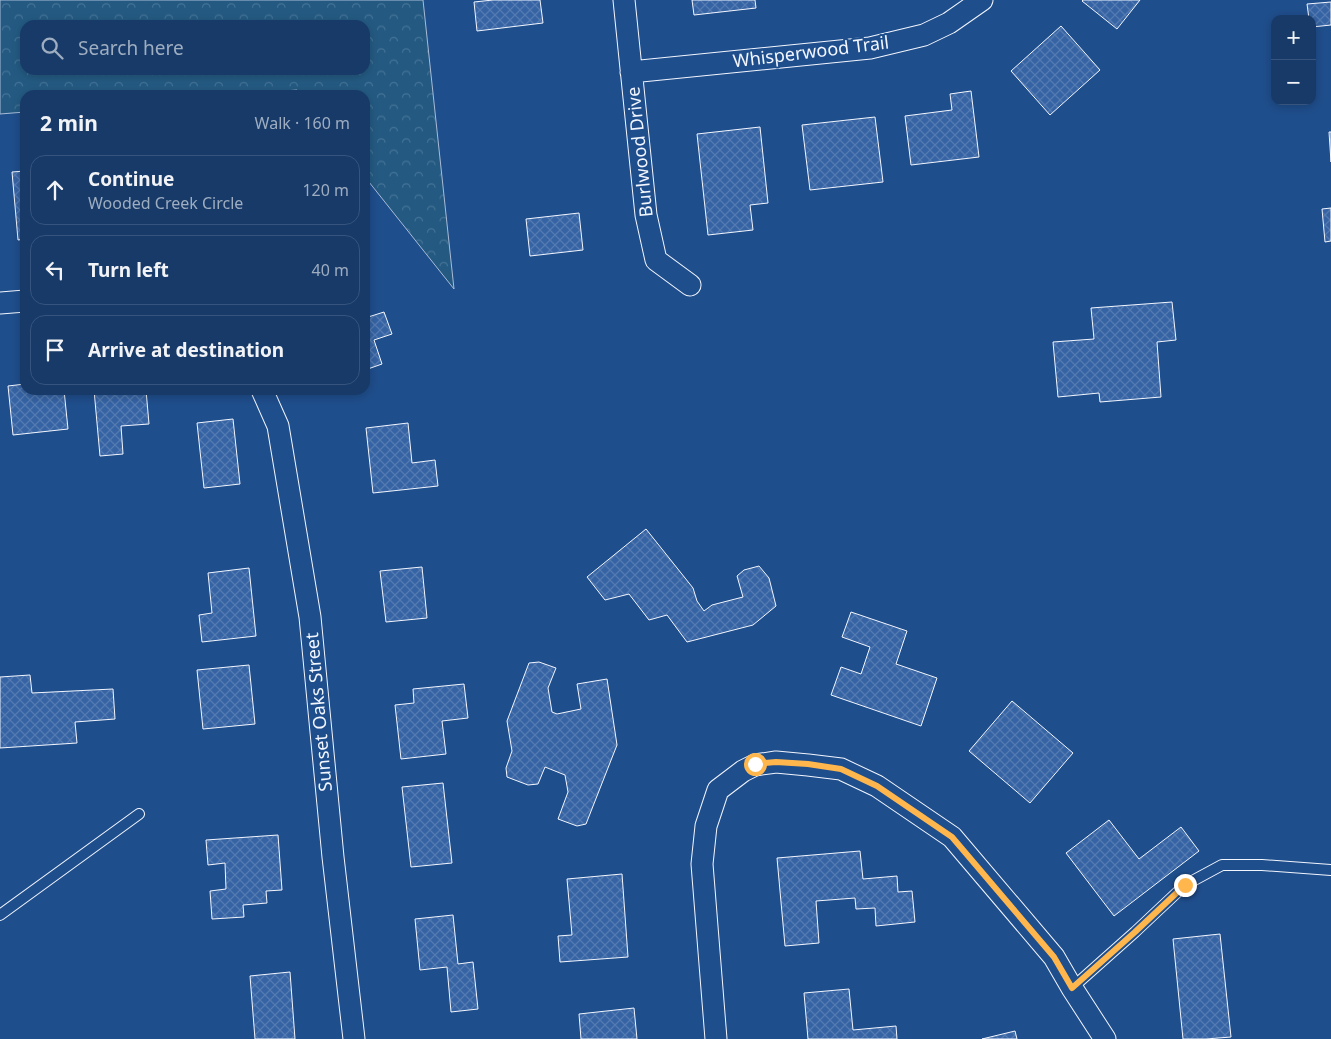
<!DOCTYPE html>
<html lang="en">
<head>
<meta charset="utf-8">
<style>
	:root { --surface:#173a69; --page:#244571; --text:#f1f3f6; --muted:#9eadc0; --line:#36547d }
	body { margin:0; font-family:"Noto Sans",sans-serif; background:var(--page); color:var(--text) }
	.controls { position:absolute; right:15px; top:15px; display:grid; overflow:hidden; border-radius:10px; box-shadow:0 2px 8px #0003 }
	.controls button { width:45px; height:45px; display:grid; place-items:center; padding:0; border:0; border-bottom:1px solid var(--line); background:var(--surface); color:var(--text); font:25px sans-serif }
	.stop { position:absolute; width:15px; height:15px; margin:-11px; border:4px solid #ffb74d; border-radius:50%; background:#fff }
	.stop.end { background:#ffb74d; border-color:#fff; box-shadow:0 1px 5px #0008 }
	.list { margin:0; padding:0; list-style:none }
	h2 { display:flex; justify-content:space-between; align-items:center; height:65px; margin:0; padding:0 20px; font-size:21px }
	h2 small { font-size:16px; font-weight:400; color:var(--muted) }
	.list li { display:grid; grid-template-columns:32px 1fr auto; gap:15px; align-items:center; box-sizing:border-box; height:70px; margin:0 10px 10px; padding:0 10px; border:1px solid var(--line); border-radius:15px }
	.list b { display:block; font-size:19px; white-space:nowrap }
	.list p { margin:0; font-size:16px; white-space:nowrap; color:var(--muted) }
	.list em { font-size:16px; font-style:normal; color:var(--muted) }
	.icon { flex:none; width:28px; height:28px; fill:none; stroke:currentColor; stroke-width:2; stroke-linecap:round; stroke-linejoin:round }
	.map { position:relative; flex:none; width:1331px; height:1039px; overflow:hidden }
	.search { position:absolute; background:var(--surface); box-shadow:0 2px 8px #0003; left:20px; top:20px; width:350px; height:55px; display:flex; align-items:center; gap:12px; box-sizing:border-box; padding:0 18px; border-radius:15px; color:var(--muted); font-size:19px }
	.panel { position:absolute; background:var(--surface); box-shadow:0 2px 8px #0003; left:20px; top:90px; width:350px; height:305px; border-radius:15px }
	.map>svg:first-child { display:block }
</style>
</head>
<body>
<div class="map">
<svg width="1331" height="1039" viewBox="0 0 1331 1039">
	<defs>
		<pattern id="forest-crowns" width="20" height="18" patternUnits="userSpaceOnUse" patternTransform="scale(1.25)"><rect width="20" height="18" fill="#245a82"/><path d="M2 6a3 3 0 1 1 6 0M12 15a3 3 0 1 1 6 0" fill="none" stroke="#447295"/></pattern>
		<pattern id="building-cross-hatch" width="8" height="8" patternUnits="userSpaceOnUse" patternTransform="scale(1.25)"><rect width="8" height="8" fill="#3563a3"/><path d="M0 0l8 8M0 8l8-8" fill="none" stroke="#537ab1"/></pattern>
	</defs>
	<rect width="100%" height="100%" fill="#1f4e8c"/>
	<path fill="url(#forest-crowns)" stroke="#a8bbd7" fill-rule="evenodd" d="M0,0h423l31,289 -89,-112v-82h-64l-4,-5 -65,5h-207v17l-25,2zM25,25h340v45h-340z"/>
	<path fill="url(#building-cross-hatch)" stroke="#f2f6ff" d="M493,0h47l3,23 -66,8 -3,-29z
		M692,0h63l1,8 -62,7z
		M1083,0h57l-23,29 -35,-28z
		M1331,2v23l-19,2v-8h-3l-2,-15z
		M1061,26l39,44 -50,45 -39,-44z
		M971,91l8,66 -68,8 -6,-49 47,-6 -2,-16z
		M875,117l8,65 -73,8 -8,-65z
		M760,127l8,76 -18,2 3,25 -45,5 -11,-101z
		M1329,132h2v30z
		M25,171v68l-7,1 -6,-68z
		M1331,208v33l-6,1 -3,-33z
		M579,213l4,37 -53,6 -4,-37z
		M1172,302l4,38 -19,2 4,55 -61,5 -1,-9 -41,4 -5,-55 41,-3 -3,-31z
		M384,312l8,22 -18,6 8,24 -17,6v-52z
		M25,384v6h39l4,39 -55,6 -5,-49z
		M94,390h52l3,34 -28,2 2,28 -23,2z
		M233,419l7,65 -36,4 -7,-65z
		M408,423l4,40 23,-3 3,26 -65,7 -7,-65z
		M646,529l47,59 4,13 7,10 8,-6 31,-8 -6,-21 7,-6 15,-4 10,12 7,28 -23,19 -66,17 -20,-27 -18,5 -20,-26 -24,6 -18,-23z
		M422,567l5,51 -41,4 -6,-51z
		M249,568l7,68 -54,6 -3,-27 13,-2 -4,-40z
		M851,612l56,19 -11,33 41,14 -16,48 -90,-31 10,-28 20,7 9,-27 -28,-10z
		M539,662l17,6 -8,20 4,24 5,2 24,-5 -4,-25 30,-5 10,66 -31,79 -9,2 -19,-7 10,-27 -3,-17 -20,-8 -7,17 -10,1 -21,-8 -1,-9 6,-17 -5,-30 22,-58z
		M249,665l6,59 -52,5 -6,-59z
		M30,675l2,18 81,-4 2,30 -40,3 2,21 -77,5v-71z
		M464,684l4,34 -26,3 4,33 -45,5 -6,-54 19,-2 -1,-14z
		M1012,701l61,52 -43,50 -61,-52z
		M443,783l9,80 -41,4 -9,-80z
		M1109,820l30,39 42,-32 18,24 -85,65 -48,-63z
		M278,835l4,55 -16,1 1,12 -24,2 1,12 -32,2 -2,-28 16,-2 -1,-26 -17,2 -2,-25z
		M860,851l3,28 34,-3 1,16 14,-1 3,31 -39,4 -1,-18 -19,1 -1,-11 -39,3 3,42 -34,3 -8,-88z
		M622,874l6,83 -68,5 -2,-26 14,-1 -5,-56z
		M453,915l5,49 15,-2 5,47 -27,3 -4,-45 -27,3 -5,-51z
		M1220,934l11,103 -25,2h-23l-10,-100z
		M290,972l5,67h-40l-5,-63z
		M849,989l4,41 43,-4 1,13h-89l-4,-46z
		M634,1008l3,31h-56l-2,-25z
		M1015,1031l2,8h-35z"/>
	<g fill="none" stroke-linecap="round" stroke-linejoin="round">
		<defs>
			<path id="lane" d="M0,915l139,-101
				M1072,988l63,-56 50,-47 37,-20h40l69,5"/>
			<path id="street" d="M624,0l22,215 10,45 34,25
				M631,72l239,-24 54,-13 25,-12 33,-23
				M0,303l25,-2
				M262,390l16,36 32,191 23,240 21,182
				M716,1039l-14,-175 4,-38 12,-36 25,-19 12,-6 21,-3 32,3 33,4 36,17 75,51 102,120 18,31 33,51"/>
		</defs>
		<use href="#lane" stroke="#f2f6ff" stroke-width="12"/>
		<use href="#street" stroke="#f2f6ff" stroke-width="23"/>
		<use href="#lane" stroke="#1f4e8c" stroke-width="10"/>
		<use href="#street" stroke="#1f4e8c" stroke-width="21"/>
	</g>
	<g fill="none" stroke-linecap="round" stroke-linejoin="round">
		<path stroke="#ffb74d" stroke-width="6" d="M755,764l21,-2 32,2 33,5 36,17 75,51 102,120 18,31 63,-56 50,-47"/>
	</g>
	<g text-anchor="middle" stroke-width="4" stroke-linejoin="round" paint-order="stroke">
		<g font-size="18" fill="#f2f6ff" stroke="#1f4e8c">
			<text transform="translate(811 52) rotate(-7)" y="6">Whisperwood Trail</text>
			<text transform="translate(640 152) rotate(-96)" y="6">Burlwood Drive</text>
			<text transform="translate(319 712) rotate(-95)" y="6">Sunset Oaks Street</text>
		</g>
	</g>
</svg>
<div class="controls">
<button>+</button>
<button>−</button>
</div>
<div class="stop" style="left:755px;top:764px"></div>
<div class="stop end" style="left:1185px;top:885px"></div>
<div class="search"><svg class="icon" aria-label="search" viewBox="0 0 24 24"><circle cx="10" cy="10" r="6"/><path d="M15 15l6 6"/></svg>Search here</div>
<section class="panel">
<h2>2 min<small>Walk · 160 m</small></h2>
<ul class="list">
<li><svg class="icon" aria-label="ahead" viewBox="0 0 24 24"><path d="M12 20V5M6 11l6-6 6 6"/></svg><div><b>Continue</b><p>Wooded Creek Circle</p></div><em>120 m</em></li>
<li><svg class="icon" aria-label="left" viewBox="0 0 24 24"><path d="M17 20v-9H6M10 6l-5 5 5 5"/></svg><div><b>Turn left</b></div><em>40 m</em></li>
<li><svg class="icon" aria-label="arrive" viewBox="0 0 24 24"><path d="M6 21V4h12l-3 4 3 4H6"/></svg><div><b>Arrive at destination</b></div></li>
</ul>
</section>
</div>
</body>
</html>
